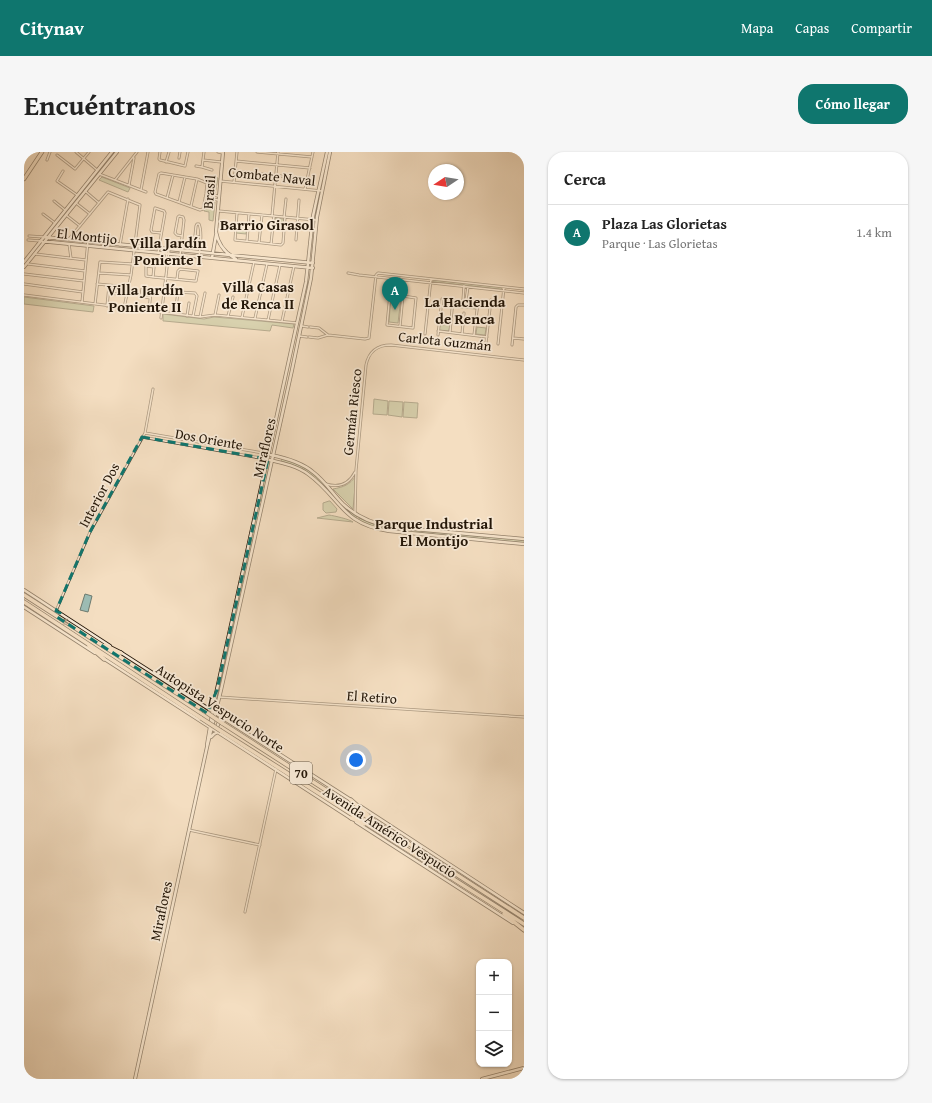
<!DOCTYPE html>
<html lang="es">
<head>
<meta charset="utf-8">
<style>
	:root { --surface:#fff; --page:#f6f6f6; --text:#222; --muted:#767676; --line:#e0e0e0; --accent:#0f766e }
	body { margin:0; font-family:"Gentium Book Plus",serif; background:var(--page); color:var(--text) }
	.controls { position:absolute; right:12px; bottom:12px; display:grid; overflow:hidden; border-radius:8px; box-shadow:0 1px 3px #0004 }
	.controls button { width:36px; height:36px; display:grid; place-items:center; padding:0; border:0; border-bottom:1px solid var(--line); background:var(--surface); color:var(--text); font:20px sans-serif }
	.compass { position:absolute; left:404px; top:12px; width:36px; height:36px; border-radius:50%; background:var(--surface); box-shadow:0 1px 3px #0004; rotate:258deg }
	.you { position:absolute; left:332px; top:608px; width:14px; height:14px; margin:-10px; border:3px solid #fff; border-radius:50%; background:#1a73e8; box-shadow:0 0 0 6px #1a73e833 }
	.badge { display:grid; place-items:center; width:26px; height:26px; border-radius:50%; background:var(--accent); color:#fff; font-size:13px; font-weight:700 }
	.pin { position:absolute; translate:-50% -33px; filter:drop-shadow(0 1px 2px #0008) }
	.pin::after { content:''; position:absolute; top:21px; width:14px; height:12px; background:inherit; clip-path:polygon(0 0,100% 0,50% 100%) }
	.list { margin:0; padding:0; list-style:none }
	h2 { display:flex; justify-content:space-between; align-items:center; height:52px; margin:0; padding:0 16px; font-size:17px }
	h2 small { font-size:13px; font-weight:400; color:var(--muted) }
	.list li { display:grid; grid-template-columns:26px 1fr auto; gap:12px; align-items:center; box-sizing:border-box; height:56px; padding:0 16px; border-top:1px solid var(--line) }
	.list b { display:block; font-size:15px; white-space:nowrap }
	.list p { margin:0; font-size:13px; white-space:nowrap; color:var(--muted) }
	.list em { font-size:13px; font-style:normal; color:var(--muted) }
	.icon { flex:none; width:22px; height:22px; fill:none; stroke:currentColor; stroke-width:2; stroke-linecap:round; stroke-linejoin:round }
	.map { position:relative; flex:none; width:500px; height:927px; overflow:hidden; border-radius:16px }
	header { display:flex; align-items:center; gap:24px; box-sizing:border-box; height:56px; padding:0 20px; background:var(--accent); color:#fff }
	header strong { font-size:19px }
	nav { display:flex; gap:22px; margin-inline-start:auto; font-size:14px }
	.intro { display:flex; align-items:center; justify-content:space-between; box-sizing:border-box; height:96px; padding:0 24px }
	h1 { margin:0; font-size:28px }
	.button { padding:10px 18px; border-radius:16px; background:var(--accent); color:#fff; font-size:14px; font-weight:700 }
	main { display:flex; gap:24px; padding:0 24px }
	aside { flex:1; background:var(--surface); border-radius:16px; box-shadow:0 1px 3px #0004 }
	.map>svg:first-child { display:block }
</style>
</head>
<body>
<header>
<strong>Citynav</strong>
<nav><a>Mapa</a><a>Capas</a><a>Compartir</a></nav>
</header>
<div class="intro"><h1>Encuéntranos</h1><a class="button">Cómo llegar</a></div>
<main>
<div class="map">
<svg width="500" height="927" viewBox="0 0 500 927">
	<rect width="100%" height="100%" fill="#f4dec1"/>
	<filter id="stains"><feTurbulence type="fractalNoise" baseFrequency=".005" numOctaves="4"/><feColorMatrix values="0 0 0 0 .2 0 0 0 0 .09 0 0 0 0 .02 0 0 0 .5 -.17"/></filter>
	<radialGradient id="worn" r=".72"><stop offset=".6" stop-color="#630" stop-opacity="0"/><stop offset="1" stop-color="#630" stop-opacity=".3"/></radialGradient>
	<path fill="#b5c298" stroke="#6c6c50" d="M78,25l28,11 -2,4 -29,-12z
		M187,25l7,1 -3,16 -7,-1z
		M183,48l8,2 -2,19 -4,-1v-8l-5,-1z
		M251,66l9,1 -1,10 -9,-1z
		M213,73l10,1 -1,8 -10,-1z
		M409,128l68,7 1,2h-2l-64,-7h-3z
		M367,144l10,1 -3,26 -9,-1z
		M0,145l70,9 -1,6 -69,-8z
		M431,149l21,2v6l-22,-2z
		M139,162l41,5 10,-2 80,7 -1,4 -21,-3 -2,6 -106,-10h-1z
		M426,172l-1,7 -10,-1 1,-5z
		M453,175l9,1 -1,7 -9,-1z
		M350,247l14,2 -1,14 -14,-1z
		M365,249l14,1 -1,15 -14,-2z
		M380,250l14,1 -1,15 -14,-1z
		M258,307l11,3 15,8 15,13 17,20 17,14 -1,2c-20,-16 -34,-38 -57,-51 -5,-3 -12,-5 -18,-7z
		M244,310h2l-8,40 -2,-1z
		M332,324l-3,33 -20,-20c11,-2 16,-4 23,-13z
		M305,349h1l7,8 -1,3 -10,1 -3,-3v-7z
		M235,352l2,1 -46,207 -2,-1z
		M305,363c6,1 20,4 24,7l-36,-4z
		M335,366l15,6 34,5v3l-35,-5 -15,-6z
		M386,378l74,7 -1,2 -73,-7z
		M461,384l39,4v3l-39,-4z"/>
	<path fill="#9cbcb4" stroke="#6c7a6f" d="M61,442l7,2 -4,16 -8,-2z"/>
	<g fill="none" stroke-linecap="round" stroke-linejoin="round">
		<defs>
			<path id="street" d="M52,0l21,18
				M136,0l-1,7 1,1 25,6 3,-14
				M194,0l5,1
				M233,0l55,5
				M33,3l18,14 14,-17
				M155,6l1,-6
				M23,8l3,-8
				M179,8l18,2
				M212,9l74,7
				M142,10l3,-10
				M172,14l6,1 2,-15
				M178,15l10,3
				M39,19l-6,10 20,14
				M211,19l73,8
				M137,21l36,6 10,4 -1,11 -3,15 -3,1 -44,-16 -1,-2 4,-18z
				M75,22l47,18
				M91,28l22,-28
				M196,29l102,10
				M210,30l3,-30
				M105,33l5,-27
				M281,37l8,-37
				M117,38l7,-38
				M61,39l14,12
				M182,42l12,2
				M143,46l6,-23
				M181,46l13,2
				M30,49l11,9
				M155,50l6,-25
				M52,51l14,11
				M167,54l6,-27
				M195,59l97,9
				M213,61l-2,27 46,5 2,-2 2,-26
				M19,62l12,9
				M42,63l14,11
				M248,64l6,-64
				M260,65l2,-18
				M204,73h7
				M5,84l15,1
				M45,87l39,-47 32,13 -9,70 -7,33
				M4,88l12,1
				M272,88l3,-40
				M223,89l2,-27
				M235,90l3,-27
				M45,92l2,14
				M247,92l3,-28
				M96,93l8,-46
				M143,97l-1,10 1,4
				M134,101l7,-40 -1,-2 -9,-3 -4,22 1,2 9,1
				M11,102l51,6
				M156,103l4,-35 -1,-3 -4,-1 -1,1 -3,16 2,2 5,1
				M175,105c1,-10 4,-24 0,-33h-2l-1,2 -1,10 5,1
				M4,112l57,7
				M122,114l8,1 -1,10 -7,-1z
				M75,121l32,2
				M324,121l11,2 165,18
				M0,122l60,7
				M129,125l41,4h2l2,-10 -18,-2 -2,2 -1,8
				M0,132l59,8
				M73,132l32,3
				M216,136l8,2
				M85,141l18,2
				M366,142l26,4 -3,30 -26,-3z
				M371,142l2,-15
				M0,143l176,22 15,-2 82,8
				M375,143l1,-16
				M439,148l1,-14
				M442,148l2,-13
				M58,150l6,-61
				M71,152l5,-42 32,2
				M83,154l2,-20
				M125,159l2,-20 -1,-1 -8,-1 -1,7 9,2
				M151,162l3,-22 17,1 2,3 -4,20
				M191,163l4,-20
				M163,164l2,-13
				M204,164l5,-19
				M176,165l5,-24
				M218,165l12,-55
				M137,166l8,-68
				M231,166l12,-54
				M244,168l12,-55
				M258,169l12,-55
				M415,172l12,-1
				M278,174l6,1
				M376,174l3,-31
				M286,175l9,1 9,7
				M414,179l49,6
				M426,180l3,-33
				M401,182l6,-55
				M438,182l2,-21
				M414,183l4,-36 48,5
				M450,183l4,-33
				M275,184l8,1
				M285,185l9,1 10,-3 37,4 4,-1 7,-63 2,-2 146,16
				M489,186l11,1
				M462,190l5,-42
				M474,192l6,-57
				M488,193l4,-38 2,-2h6
				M121,281l124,21
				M118,285l124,22
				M302,332c13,4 23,0 29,-12
				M331,361l1,-43 10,-105c3,-14 11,-20 25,-20l133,15
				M32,459l34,-79 55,-99 8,-44
				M195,545l305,20
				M165,678l71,15
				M221,760l31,-143"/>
			<path id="secondary" d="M199,0l-7,80c2,12 9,21 20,27
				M20,85l269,26
				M16,89l273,27
				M188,106l4,-23
				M0,110l88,-110
				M0,115l93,-115
				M247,303c15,3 30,7 42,17 12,9 19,21 30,32 14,13 30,20 49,23l132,12
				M246,308c13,3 27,6 38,14 33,24 33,50 81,57l135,13
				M0,438l86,56
				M0,455l71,46
				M96,500l231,148
				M79,506l249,161
				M187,585l3,-3 4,-2 -1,-5 4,-10 -4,-8
				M183,593l7,-42 92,-421 7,-66 14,-64
				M336,654l164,107
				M332,670l157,101
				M111,927l72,-332 14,-57 71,-320 19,-92 6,-61 13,-65
				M458,927l42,-11"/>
			<path id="primary" d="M0,27l18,-27"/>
			<path id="highway" d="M0,443l179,115
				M0,450l177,116
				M81,493l16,8
				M65,494l15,13
				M198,571l302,195
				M197,579l303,193
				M327,648l17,15
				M327,666l13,6
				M480,762l20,16"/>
		</defs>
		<use href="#street" stroke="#574836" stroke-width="3"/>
		<use href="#secondary" stroke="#231608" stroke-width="4"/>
		<use href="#primary" stroke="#231608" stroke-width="4.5"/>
		<use href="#highway" stroke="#231608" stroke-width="5"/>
		<use href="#street" stroke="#f8ead7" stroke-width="1.5"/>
		<use href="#secondary" stroke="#f8ead7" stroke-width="2.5"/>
		<use href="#primary" stroke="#f4dec1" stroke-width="3"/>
		<use href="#highway" stroke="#f4dec1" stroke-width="3.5"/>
		<defs>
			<path id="highway-bridge" d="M179,558l19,13
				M177,566l20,13"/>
		</defs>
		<use href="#highway-bridge" stroke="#231608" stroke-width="5" stroke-linecap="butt"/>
		<use href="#highway-bridge" stroke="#f4dec1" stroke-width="3.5"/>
	</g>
	<defs><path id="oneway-shaft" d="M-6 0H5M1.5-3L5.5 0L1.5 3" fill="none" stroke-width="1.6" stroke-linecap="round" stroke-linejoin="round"/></defs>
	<use stroke="#96846e" href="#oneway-shaft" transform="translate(43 471) rotate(-147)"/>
	<path d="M0 0H500V927H0ZM118,285l126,22 -51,231 -10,23 -150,-96 3,-4 -4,-2 34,-79z" fill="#f4dec1" fill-opacity=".55" fill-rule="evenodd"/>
	<path fill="none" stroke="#0f766e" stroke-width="3" stroke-dasharray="8 5" stroke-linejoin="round" d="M118,285l126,22 -51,231 -10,23 -150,-96 3,-4 -4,-2 34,-79z"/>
	<g text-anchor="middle" stroke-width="3.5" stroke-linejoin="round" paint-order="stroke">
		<rect fill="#f8ead7" stroke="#635646" stroke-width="1" x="266" y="610" width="22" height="22" rx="3"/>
		<g font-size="13" font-weight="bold" fill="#231608">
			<text x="277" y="626">70</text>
		</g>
		<g font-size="14" fill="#231608" stroke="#f8ead7">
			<text transform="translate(248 24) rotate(6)" y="5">Combate Naval</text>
			<text transform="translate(185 40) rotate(-85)" y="5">Brasil</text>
			<text transform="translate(63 84) rotate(6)" y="5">El Montijo</text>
			<text transform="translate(421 189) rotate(6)" y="5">Carlota Guzmán</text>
			<text transform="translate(328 260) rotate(-84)" y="5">Germán Riesco</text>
			<text transform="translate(185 287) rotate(10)" y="5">Dos Oriente</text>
			<text transform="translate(240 296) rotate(-77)" y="5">Miraflores</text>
			<text transform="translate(75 343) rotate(-62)" y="5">Interior Dos</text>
			<text transform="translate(348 545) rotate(4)" y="5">El Retiro</text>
			<text transform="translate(196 556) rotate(33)" y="5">Autopista Vespucio Norte</text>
			<text transform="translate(366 680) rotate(33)" y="5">Avenida Américo Vespucio</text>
			<text transform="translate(137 759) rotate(-78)" y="5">Miraflores</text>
		</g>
		<g font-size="15" font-weight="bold" fill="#231608" stroke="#f8ead7">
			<text x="243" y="78">Barrio Girasol</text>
			<text x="144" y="96">Villa Jardín<tspan x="144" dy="17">Poniente I</tspan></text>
			<text x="234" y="140">Villa Casas<tspan x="234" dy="17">de Renca II</tspan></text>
			<text x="121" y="143">Villa Jardín<tspan x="121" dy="17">Poniente II</tspan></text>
			<text x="441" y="155">La Hacienda<tspan x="441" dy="17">de Renca</tspan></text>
			<text x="410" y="377">Parque Industrial<tspan x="410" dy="17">El Montijo</tspan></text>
		</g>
	</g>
	<rect width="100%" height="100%" filter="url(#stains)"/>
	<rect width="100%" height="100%" fill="url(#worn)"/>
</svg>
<div class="controls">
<button>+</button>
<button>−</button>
<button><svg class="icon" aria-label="layers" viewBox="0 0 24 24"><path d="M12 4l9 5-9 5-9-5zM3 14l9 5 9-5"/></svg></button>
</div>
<svg class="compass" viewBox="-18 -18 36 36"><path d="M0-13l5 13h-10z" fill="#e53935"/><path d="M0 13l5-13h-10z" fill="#767676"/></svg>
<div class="you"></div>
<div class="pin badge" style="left:371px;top:158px">A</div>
</div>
<aside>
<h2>Cerca<small></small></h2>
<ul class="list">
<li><span class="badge">A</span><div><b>Plaza Las Glorietas</b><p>Parque · Las Glorietas</p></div><em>1.4 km</em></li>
</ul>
</aside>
</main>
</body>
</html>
